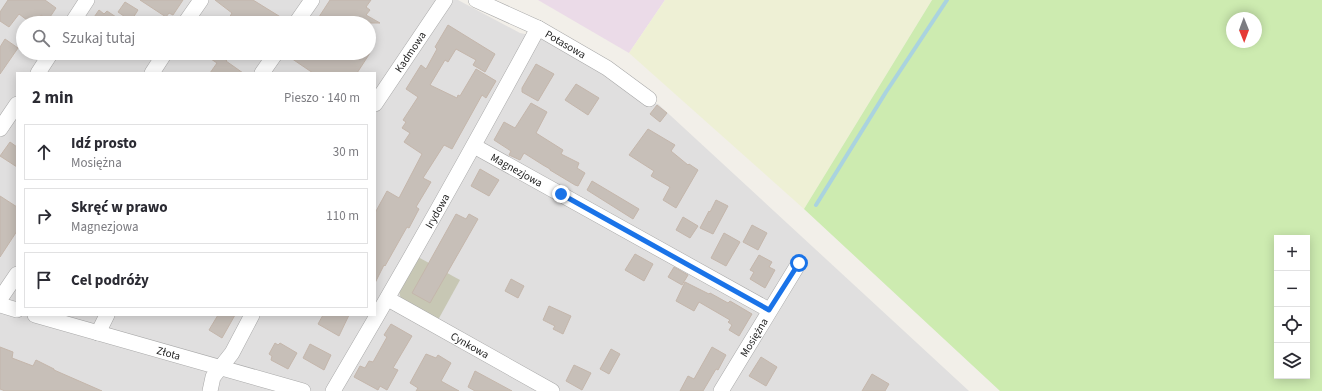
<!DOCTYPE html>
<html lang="pl">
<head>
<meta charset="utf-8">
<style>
	:root { --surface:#fff; --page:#f7f7f7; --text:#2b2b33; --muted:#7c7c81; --line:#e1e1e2 }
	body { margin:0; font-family:"Source Sans 3",sans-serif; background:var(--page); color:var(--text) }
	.controls { position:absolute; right:12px; bottom:12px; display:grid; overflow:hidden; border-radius:0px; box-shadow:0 2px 10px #0003 }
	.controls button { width:36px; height:36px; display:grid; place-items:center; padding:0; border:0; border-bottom:1px solid var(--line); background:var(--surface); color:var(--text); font:20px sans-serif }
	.compass { position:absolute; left:1226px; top:12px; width:36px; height:36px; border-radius:50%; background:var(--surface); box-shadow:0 2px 10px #0003; rotate:179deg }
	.stop { position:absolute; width:12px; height:12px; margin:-9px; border:3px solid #1a73e8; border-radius:50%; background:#fff }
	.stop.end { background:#1a73e8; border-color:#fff; box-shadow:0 1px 4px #0008 }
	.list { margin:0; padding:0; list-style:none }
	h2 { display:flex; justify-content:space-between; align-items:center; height:52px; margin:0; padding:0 16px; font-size:17px }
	h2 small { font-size:13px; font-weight:400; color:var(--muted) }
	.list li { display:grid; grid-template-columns:26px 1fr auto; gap:12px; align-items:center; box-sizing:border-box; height:56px; margin:0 8px 8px; padding:0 8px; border:1px solid var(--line); border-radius:0px }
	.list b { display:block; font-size:15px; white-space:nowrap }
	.list p { margin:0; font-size:13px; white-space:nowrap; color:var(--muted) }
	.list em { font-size:13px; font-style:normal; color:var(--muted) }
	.icon { flex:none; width:22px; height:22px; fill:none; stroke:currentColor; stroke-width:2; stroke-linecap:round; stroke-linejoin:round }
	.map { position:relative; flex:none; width:1322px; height:391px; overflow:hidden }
	.search { position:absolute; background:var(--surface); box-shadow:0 2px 10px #0003; left:16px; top:16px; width:360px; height:44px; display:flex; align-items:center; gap:10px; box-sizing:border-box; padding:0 14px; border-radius:22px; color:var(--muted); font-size:15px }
	.panel { position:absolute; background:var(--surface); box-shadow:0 2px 10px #0003; left:16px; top:72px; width:360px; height:244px; border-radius:0px }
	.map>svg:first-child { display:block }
</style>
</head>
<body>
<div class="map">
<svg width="1322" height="391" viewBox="0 0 1322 391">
	<rect width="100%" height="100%" fill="#f2efe9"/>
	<path fill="#e0dfdf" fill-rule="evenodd" d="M0,0h458l62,33 28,6 98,63 12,2 311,287h-969zM23,23h346v30h-346zM17,73h358v242h-358z"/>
	<path fill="#ebdbe8" d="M538,0h127l-36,53z"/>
	<path fill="#c7c7b4" d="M418,257l42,23 -22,40 -37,-20 -2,-9z"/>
	<path fill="#eef0d5" d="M665,0h267l-128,209 -175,-156z"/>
	<path fill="#cdebb0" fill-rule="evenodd" d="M932,0h390v391h-322l-196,-182zM1232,18h24v24h-24zM1277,238h30v138h-30z"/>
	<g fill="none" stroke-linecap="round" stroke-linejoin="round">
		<path stroke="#aad3df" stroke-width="4" d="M816,205l70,-113 61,-92"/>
	</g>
	<path fill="#c7bfb8" stroke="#c4b6ab" d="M8,0h37l11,8 -8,12 -7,-5 -5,8h-5l-12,-9 -10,13 -9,-6v-9z
		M140,0h43l-10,15 -4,-2 -3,4z
		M215,0h38l34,21v2h-61l6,-10z
		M330,0h41l-5,7 4,3 -4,5 14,8h-65z
		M125,2l13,8 -7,11 -13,-9z
		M99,10l5,4 3,-3 18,12h-35z
		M448,25l47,29 -10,18 -12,-7 3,-5 -20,-11 -8,13 -3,-2 -15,25 27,13 1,-3 2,1 16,-27 20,12 -10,17 -4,-3 -30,54 -8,-4 -21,33 8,4 -15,25 3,2 -10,19 -2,-1 -22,39 -1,-1 -9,18v-70l12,-22 12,7 23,-44 -18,-12 6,-9 -8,-5 4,-6 -3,-2 15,-23 -12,-8 15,-24 5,4 11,-20 -2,-2z
		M5,39l13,9 -18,26v-27z
		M202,53h30l-6,8 17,12h-33l7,-10z
		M285,53h85l-13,20h-44l-28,-19z
		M536,64l18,10 -16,27 -16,-9v-4z
		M576,84l23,14 -11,17 -23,-15z
		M531,103l16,9 -11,21 27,17 -2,4 18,9 -2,5 8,5 -7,13 -3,-1 -25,-15v-1l-7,-4 -19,-12 -4,7 -11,-5 2,-4 -17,-11 10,-18 11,6z
		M657,105l10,8 -7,9 -10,-8z
		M648,129l27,16 -4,6 17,14 1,-1 9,6 -22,38 -13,-8 7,-13 -19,-11 3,-5 -25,-16z
		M10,142l7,5v20l-17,-11z
		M480,169l19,11 -10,16 -18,-10z
		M592,181l47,28 -6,10 -46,-29z
		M0,196l17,11v24l-17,26z
		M716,200l12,6 -15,28 -13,-6 9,-17 1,1z
		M456,214l10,5 3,-5 9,5 -48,84 -18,-10z
		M683,217l15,9 -8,12 -14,-8z
		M752,225l15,8 -9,17 -15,-8z
		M724,233l16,9 -14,24 -15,-8z
		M635,254l18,10 -9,17 -19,-11z
		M759,255l13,7 -3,5 6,3 -10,18 -15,-9 4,-7 -4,-2z
		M674,267l14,8 -6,10 -14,-8z
		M511,279l13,7 -6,12 -13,-7z
		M685,282l24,12 1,-1 18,10 2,-2 22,13 -13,22 -10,-6 3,-5 -4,-3 2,-2 -31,-18 -5,9 -18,-10z
		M549,306l22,10 -8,18 -10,-5 2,-3 -12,-6z
		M218,315h17l-13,23 -13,-8z
		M323,315h26l-10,21 -21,-12z
		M391,324l21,12 -19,32 5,2 -11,20 -7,-4 -2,4 -24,-13 6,-11 5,2 4,-7 4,1 14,-25 -3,-2z
		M275,343l3,2 2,-2 17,10 -9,16 -17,-9 1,-4 -3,-2z
		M310,344l21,11 -7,15 -21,-12z
		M0,347l13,5 -1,6 21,8 3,-6 18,9v1l48,21h-97l-5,-2z
		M712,347l14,8 -8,15 -2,-1 -13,22h-23l8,-15 6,3z
		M611,349l9,5 -11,20 -9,-5z
		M426,354l10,4 2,-3 13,8 -10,18 18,10h-43l2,-3 -8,-5z
		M761,357l16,10 -11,19 -17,-10z
		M574,365l17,8 -9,17 -16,-9z
		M475,371l37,20h-37l-7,-4z
		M872,374l17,10 -4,7h-23z"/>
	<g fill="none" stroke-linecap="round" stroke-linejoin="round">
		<defs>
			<g id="minor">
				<path id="s1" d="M476,0l62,28 69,40 42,31"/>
				<path d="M72,23l15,-23"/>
				<path d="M185,23l16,-23"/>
				<path d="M296,23l16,-23"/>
				<path d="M38,73l13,-20"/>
				<path d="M152,73l13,-20"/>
				<path d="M262,73l14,-20"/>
				<path id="s2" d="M375,104l70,-104"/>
				<path d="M0,129l17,-25"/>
				<path id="s3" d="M474,146l295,164"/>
				<path d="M0,299l17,-25"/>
				<path id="s4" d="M388,299l164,92"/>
				<path d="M0,305l17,5"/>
				<path id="s5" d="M35,315l268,76"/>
				<path d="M98,333l9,-18"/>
				<path d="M210,391l3,-14 19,-24 20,-38"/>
				<path id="s6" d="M333,391c71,-120 139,-241 205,-363"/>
				<path id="s7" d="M721,391l78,-128"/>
			</g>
		</defs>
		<use href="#minor" stroke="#a9a9a9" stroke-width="16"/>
		<use href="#minor" stroke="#fff" stroke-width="15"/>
	</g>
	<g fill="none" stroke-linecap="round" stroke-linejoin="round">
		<path stroke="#1a73e8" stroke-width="5" d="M561,194l208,116 30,-47"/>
	</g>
	<g text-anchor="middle" stroke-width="4" stroke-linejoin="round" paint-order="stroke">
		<g font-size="11" fill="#222" stroke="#fff">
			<text dy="4" stroke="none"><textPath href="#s1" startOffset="100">Potasowa</textPath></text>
			<text dy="4" stroke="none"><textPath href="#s2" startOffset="63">Kadmowa</textPath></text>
			<text dy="4" stroke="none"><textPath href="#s3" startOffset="49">Magnezjowa</textPath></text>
			<text dy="4" stroke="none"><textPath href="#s6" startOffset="208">Irydowa</textPath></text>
			<text dy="4" stroke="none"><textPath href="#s7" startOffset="63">Mosiężna</textPath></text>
			<text dy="4" stroke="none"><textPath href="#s4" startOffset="94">Cynkowa</textPath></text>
			<text dy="4" stroke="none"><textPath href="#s5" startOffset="139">Złota</textPath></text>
		</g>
	</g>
</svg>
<div class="controls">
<button>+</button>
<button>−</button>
<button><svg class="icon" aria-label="locate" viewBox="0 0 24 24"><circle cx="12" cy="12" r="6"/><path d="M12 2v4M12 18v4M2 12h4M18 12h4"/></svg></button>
<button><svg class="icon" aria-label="layers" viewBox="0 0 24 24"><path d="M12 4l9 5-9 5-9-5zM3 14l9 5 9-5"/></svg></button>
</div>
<svg class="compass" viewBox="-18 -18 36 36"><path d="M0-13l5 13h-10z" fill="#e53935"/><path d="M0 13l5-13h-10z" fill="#7c7c81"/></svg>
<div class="stop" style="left:799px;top:263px"></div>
<div class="stop end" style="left:561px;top:194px"></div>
<div class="search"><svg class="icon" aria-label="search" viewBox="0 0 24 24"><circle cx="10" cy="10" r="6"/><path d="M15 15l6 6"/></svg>Szukaj tutaj</div>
<section class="panel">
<h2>2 min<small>Pieszo · 140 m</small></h2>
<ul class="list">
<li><svg class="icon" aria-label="ahead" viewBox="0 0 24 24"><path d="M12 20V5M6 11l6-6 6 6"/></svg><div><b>Idź prosto</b><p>Mosiężna</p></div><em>30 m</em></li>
<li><svg class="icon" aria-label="right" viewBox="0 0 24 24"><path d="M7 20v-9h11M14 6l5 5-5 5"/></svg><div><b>Skręć w prawo</b><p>Magnezjowa</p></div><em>110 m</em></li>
<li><svg class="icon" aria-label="arrive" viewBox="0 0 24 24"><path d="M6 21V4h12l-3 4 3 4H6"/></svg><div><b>Cel podróży</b></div></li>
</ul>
</section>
</div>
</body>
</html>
